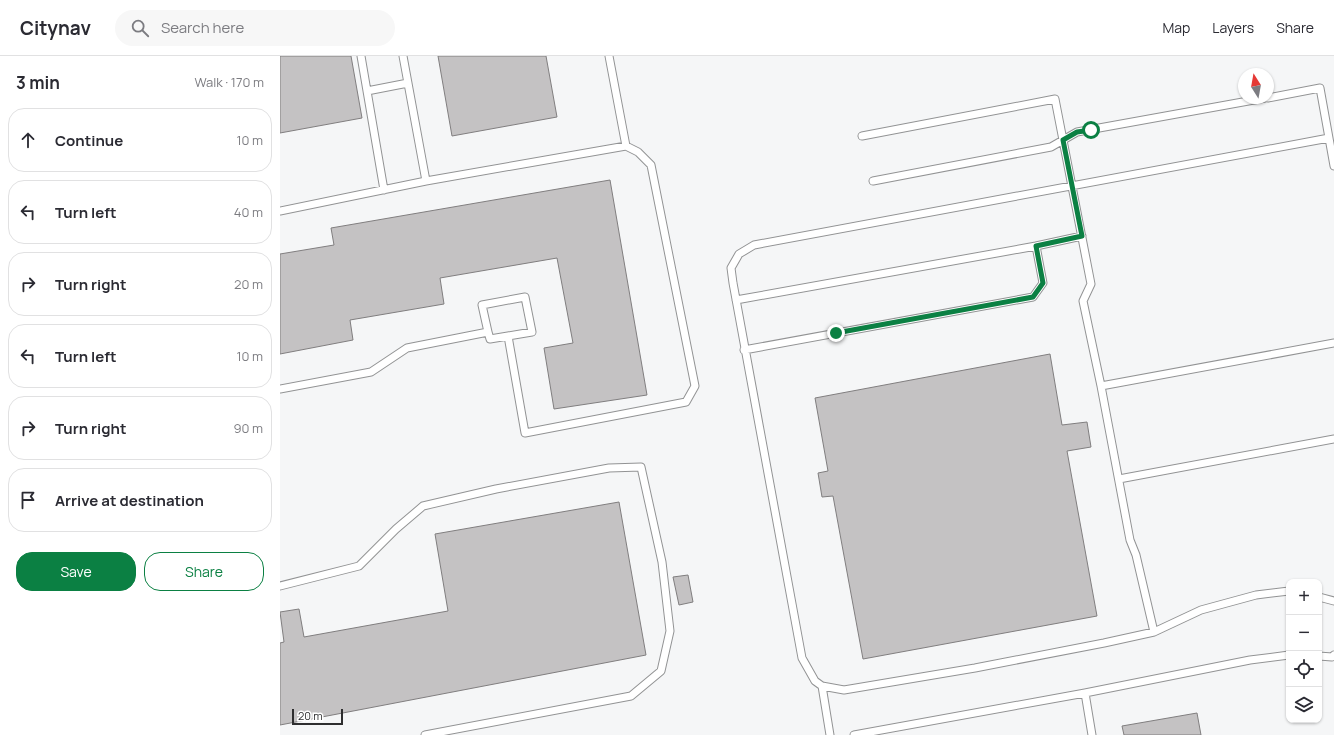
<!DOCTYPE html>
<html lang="en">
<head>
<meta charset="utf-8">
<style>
	:root { --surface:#fff; --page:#f7f7f7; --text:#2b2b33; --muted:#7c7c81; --line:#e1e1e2; --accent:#0b8043 }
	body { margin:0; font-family:Manrope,sans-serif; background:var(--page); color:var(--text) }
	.controls { position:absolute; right:12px; bottom:12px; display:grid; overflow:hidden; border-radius:8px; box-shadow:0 1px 3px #0004 }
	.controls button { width:36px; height:36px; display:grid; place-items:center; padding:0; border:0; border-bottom:1px solid var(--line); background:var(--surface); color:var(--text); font:20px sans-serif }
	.compass { position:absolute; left:958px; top:12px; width:36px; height:36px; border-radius:50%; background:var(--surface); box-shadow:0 1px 3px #0004; rotate:349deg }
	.scale { position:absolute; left:12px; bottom:10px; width:51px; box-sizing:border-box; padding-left:4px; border:2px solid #2e2e2f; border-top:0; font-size:11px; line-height:14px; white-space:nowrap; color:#2e2e2f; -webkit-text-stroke:3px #fff; paint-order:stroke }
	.stop { position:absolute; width:12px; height:12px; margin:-9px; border:3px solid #0b8043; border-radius:50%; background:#fff }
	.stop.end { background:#0b8043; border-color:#fff; box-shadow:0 1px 4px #0008 }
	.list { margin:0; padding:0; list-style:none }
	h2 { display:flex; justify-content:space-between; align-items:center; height:52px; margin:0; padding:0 16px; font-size:17px }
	h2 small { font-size:13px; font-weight:400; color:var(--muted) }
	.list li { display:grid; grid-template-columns:26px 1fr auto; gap:12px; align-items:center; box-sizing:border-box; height:64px; margin:0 8px 8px; padding:0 8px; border:1px solid var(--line); border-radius:16px }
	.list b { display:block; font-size:15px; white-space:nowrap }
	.list em { font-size:13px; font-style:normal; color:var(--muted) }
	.actions { display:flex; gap:8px; padding:12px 16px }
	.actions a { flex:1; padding:9px 0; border:1px solid var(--accent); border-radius:16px; text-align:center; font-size:14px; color:var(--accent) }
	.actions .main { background:var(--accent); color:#fff }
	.icon { flex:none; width:22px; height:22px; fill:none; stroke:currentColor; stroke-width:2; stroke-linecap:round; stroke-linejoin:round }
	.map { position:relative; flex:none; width:1054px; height:679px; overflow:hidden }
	header { display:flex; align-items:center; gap:24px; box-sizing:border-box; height:56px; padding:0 20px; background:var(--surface); border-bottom:1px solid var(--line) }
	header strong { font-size:19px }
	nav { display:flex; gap:22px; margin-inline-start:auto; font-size:14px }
	.search { width:280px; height:36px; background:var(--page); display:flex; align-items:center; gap:10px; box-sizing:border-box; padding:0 14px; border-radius:22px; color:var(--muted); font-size:15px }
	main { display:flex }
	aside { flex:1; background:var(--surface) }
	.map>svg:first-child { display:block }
</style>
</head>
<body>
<header>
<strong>Citynav</strong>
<div class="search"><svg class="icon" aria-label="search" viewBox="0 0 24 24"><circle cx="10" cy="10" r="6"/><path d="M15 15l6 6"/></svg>Search here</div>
<nav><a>Map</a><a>Layers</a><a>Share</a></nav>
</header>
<main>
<aside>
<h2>3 min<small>Walk · 170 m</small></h2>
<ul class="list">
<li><svg class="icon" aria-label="ahead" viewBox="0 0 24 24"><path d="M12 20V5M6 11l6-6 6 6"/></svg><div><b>Continue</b></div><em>10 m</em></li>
<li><svg class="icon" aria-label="left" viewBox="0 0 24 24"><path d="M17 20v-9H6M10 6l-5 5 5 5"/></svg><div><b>Turn left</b></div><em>40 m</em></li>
<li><svg class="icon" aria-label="right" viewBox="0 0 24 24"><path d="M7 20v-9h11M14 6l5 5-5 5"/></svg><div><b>Turn right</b></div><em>20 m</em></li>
<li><svg class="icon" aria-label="left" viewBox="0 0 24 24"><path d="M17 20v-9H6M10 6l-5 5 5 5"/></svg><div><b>Turn left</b></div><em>10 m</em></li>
<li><svg class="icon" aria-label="right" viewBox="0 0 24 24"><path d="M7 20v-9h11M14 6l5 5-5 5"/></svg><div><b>Turn right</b></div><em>90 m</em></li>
<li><svg class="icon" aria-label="arrive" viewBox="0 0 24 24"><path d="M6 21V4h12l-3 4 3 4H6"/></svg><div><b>Arrive at destination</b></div></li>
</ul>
<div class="actions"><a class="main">Save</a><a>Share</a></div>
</aside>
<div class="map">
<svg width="1054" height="679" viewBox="0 0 1054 679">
	<rect width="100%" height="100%" fill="#f5f6f7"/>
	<path fill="#c4c2c3" stroke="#807e7f" d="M0,0h71l11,62 -82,15z
		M158,0h108l11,61 -105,19z
		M330,124l37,215 -93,14 -10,-61 29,-5 -16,-85 -117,20 4,26 -94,16 3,20 -73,14v-100l54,-9 -3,-17z
		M770,298l12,71 25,-3 4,25 -24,4 30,165 -234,43 -30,-163 -11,1 -4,-24 10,-2 -13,-73z
		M339,446l27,153 -366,70v-82l4,-1 -4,-30 19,-3 5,28 144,-26 -13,-77z
		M408,519l5,27 -14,3 -6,-28z
		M917,657l4,22h-77l-2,-9z"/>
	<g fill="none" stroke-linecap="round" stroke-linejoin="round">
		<defs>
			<path id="service" d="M81,0l23,134
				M123,0l23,125 200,-35 -17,-90
				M87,35l41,-8
				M988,42l52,-10 9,50
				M582,80l193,-37 36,185 -8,17 18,85 29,154 6,15 18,77
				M593,125l178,-34 26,-15 188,-34
				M0,155l146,-30
				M456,244l300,-54
				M208,276l2,7 18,-3
				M464,294l289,-53 10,-14 -7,-37 46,-10
				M821,330l233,-43
				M0,333l91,-17 36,-24 81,-16 -6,-27 43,-8 7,35 -24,4 17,97 161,-31 9,-16 -44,-221 -13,-13 -12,-6
				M839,423l215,-40
				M0,530l79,-20 37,-37 27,-23 73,-17 113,-21 32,-1 21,95 8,69 -9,40 -30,25 -206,39
				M1009,535l-33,4 -55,15 -47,22 -50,11 -129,25 -131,22 -22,-4 -7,-5 -13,-23 -69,-375 -2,-15 8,-14 15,-9 575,-107 5,28
				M1039,541l15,4
				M1039,600l13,1 2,-2
				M542,630l8,49
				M805,637l7,42
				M574,679l231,-42 165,-33 39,-5"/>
		</defs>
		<use href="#service" stroke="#929394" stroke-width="9"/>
		<use href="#service" stroke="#fff" stroke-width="7"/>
	</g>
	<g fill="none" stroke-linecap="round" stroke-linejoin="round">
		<path stroke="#0b8043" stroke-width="5" d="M556,277l197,-36 10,-14 -7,-37 46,-10 -19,-96 14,-8 14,-2"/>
	</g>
</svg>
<div class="controls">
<button>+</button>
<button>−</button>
<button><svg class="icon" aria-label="locate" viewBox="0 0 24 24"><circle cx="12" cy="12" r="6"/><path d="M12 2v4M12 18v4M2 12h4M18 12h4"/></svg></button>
<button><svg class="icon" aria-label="layers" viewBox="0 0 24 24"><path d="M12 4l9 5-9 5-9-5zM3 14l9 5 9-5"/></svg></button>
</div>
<svg class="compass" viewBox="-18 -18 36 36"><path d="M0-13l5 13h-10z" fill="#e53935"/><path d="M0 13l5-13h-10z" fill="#7c7c81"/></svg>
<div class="scale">20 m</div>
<div class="stop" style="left:811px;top:74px"></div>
<div class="stop end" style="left:556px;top:277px"></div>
</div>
</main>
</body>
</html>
